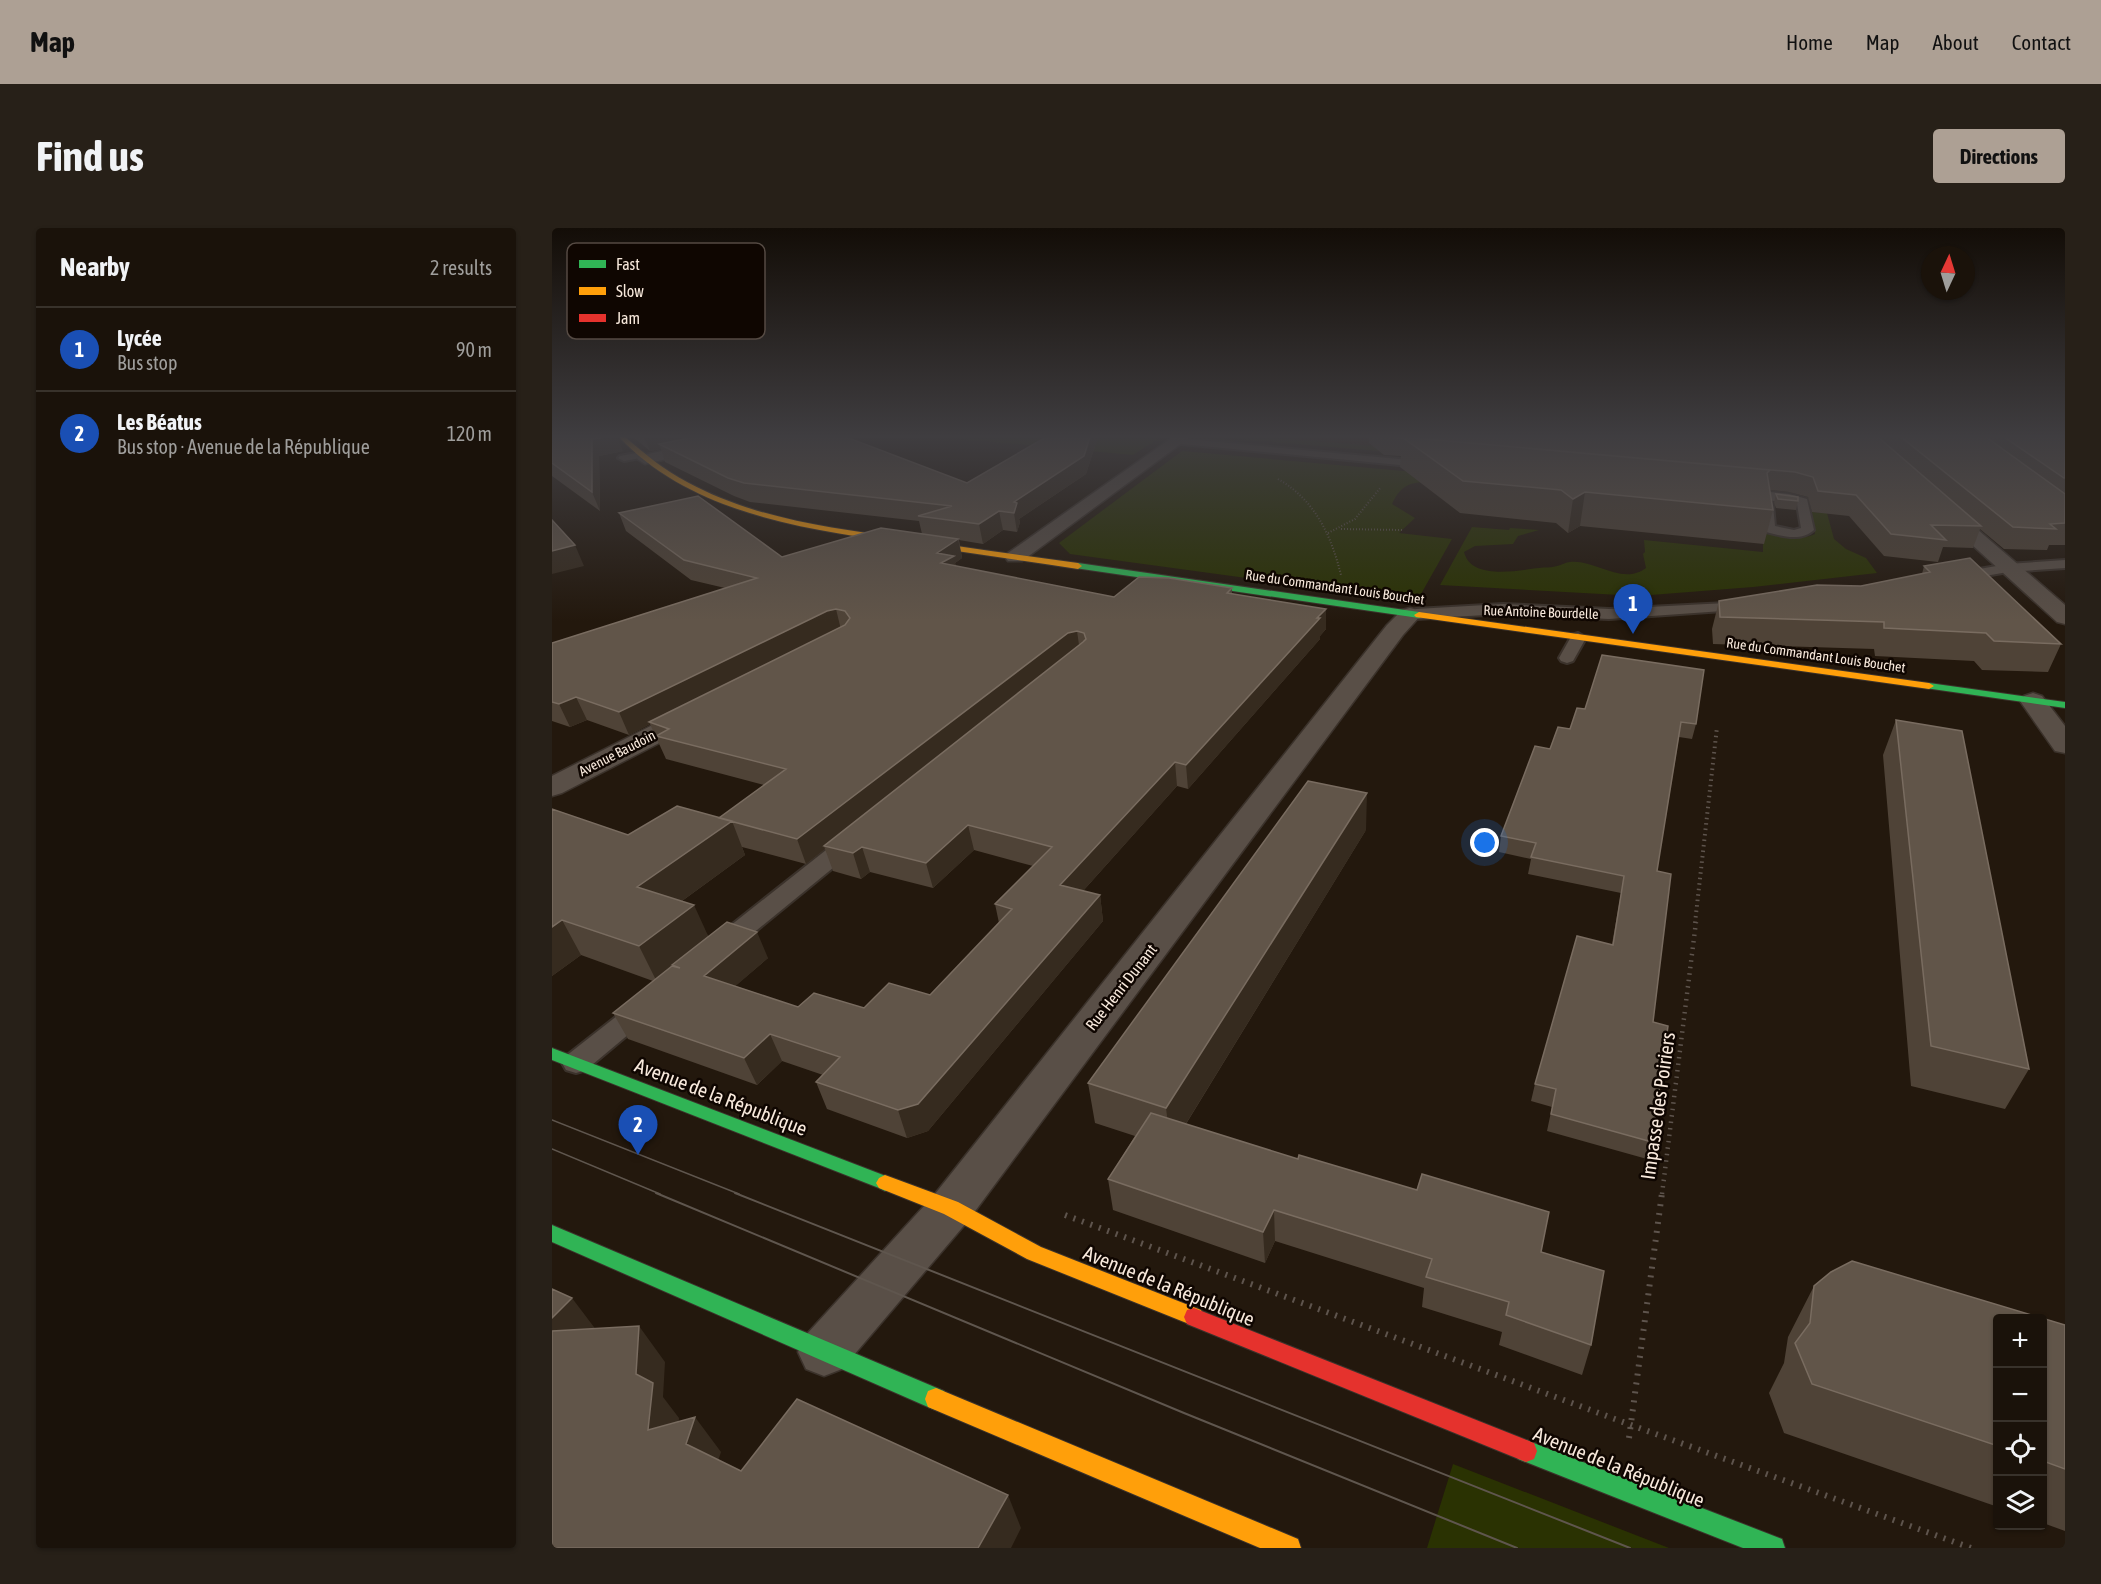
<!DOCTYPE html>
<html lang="en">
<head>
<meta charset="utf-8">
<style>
	:root { --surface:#1a120a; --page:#272018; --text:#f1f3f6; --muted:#9f9e9c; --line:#38322b; --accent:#ada094 }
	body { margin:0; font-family:"Asap Condensed",sans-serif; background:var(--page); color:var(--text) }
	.controls { position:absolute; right:18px; bottom:18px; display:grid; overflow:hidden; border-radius:6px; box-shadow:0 2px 4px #0004 }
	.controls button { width:54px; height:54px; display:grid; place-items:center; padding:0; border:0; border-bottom:2px solid var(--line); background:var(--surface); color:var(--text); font:30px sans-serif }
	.compass { position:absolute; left:1369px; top:18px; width:54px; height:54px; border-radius:50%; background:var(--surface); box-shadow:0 2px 4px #0004; rotate:4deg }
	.you { position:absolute; left:933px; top:615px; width:21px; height:21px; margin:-15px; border:4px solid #fff; border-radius:50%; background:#1a73e8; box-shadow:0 0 0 9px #1a73e833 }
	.badge { display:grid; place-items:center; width:39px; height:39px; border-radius:50%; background:var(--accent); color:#fff; font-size:20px; font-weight:700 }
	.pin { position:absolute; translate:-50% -50px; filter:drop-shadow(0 2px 3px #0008) }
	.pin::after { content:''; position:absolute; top:32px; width:21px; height:18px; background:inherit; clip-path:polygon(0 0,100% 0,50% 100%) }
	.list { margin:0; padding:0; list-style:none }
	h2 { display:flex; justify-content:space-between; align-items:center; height:78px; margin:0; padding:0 24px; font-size:26px }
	h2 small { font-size:20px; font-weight:400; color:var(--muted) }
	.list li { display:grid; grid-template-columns:39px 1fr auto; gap:18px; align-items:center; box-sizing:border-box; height:84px; padding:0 24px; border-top:2px solid var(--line) }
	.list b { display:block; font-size:22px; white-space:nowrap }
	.list p { margin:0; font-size:20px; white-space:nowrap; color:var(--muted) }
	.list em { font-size:20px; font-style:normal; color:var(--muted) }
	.icon { flex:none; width:33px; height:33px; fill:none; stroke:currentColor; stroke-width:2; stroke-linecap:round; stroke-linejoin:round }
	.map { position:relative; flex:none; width:1513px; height:1320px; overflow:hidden; border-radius:6px }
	header { display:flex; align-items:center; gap:36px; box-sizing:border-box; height:84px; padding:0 30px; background:var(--accent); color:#111 }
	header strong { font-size:28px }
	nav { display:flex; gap:33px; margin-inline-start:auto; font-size:21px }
	.intro { display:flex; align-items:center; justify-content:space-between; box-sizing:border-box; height:144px; padding:0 36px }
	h1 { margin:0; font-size:42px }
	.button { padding:15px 27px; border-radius:6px; background:var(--accent); color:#111; font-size:21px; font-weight:700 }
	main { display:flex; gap:36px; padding:0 36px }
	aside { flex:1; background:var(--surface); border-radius:6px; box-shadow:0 2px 4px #0004 }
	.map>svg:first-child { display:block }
</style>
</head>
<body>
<header>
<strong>Map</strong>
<nav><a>Home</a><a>Map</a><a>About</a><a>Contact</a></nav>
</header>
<div class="intro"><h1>Find us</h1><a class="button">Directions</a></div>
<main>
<aside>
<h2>Nearby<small>2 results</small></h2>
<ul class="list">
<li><span class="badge" style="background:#1a4fb4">1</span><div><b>Lycée</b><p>Bus stop</p></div><em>90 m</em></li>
<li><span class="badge" style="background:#1a4fb4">2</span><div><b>Les Béatus</b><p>Bus stop · Avenue de la République</p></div><em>120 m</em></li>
</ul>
</aside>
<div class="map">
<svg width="1513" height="1320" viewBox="0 0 1513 1320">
	<rect width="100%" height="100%" fill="#23180d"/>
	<path fill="#351c03" d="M711,209h262l-10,20z"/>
	<path fill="#2a3202" d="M388,209h221l-28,18z
		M650,209h61l252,20 -32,3 -256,-22 -7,4 -23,-2z
		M630,223l255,23 3,8c-24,0 -37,-2 -48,22l23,14 -16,15 53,6 -31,55 -93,-5 -258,-35 -11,-11z
		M1260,284l15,1 7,26 12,10 20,9 11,15 -124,14 -115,9 -198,-11 32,-58 37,3 1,-2 29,2 -21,6 -5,8 -38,2 -11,6c7,29 55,18 75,16 6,-1 12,0 18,-2 5,-1 9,-4 13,-4 25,-3 52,24 76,6l-3,-14 2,-2 -1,-12 119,12v-22c16,5 35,12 52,4z
		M901,1236l216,84h-242z"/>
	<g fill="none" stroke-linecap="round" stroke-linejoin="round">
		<defs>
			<path id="lane" d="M623,210l256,24 6,3 -6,3 -260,-25 -1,-2z
				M89,224l5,3 -1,2 -21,4 -6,-3 2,-2z
				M1189,261l48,5 18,5 7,31c-13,12 -32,6 -48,2l-3,-6v-24h8l2,3 2,21 19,4 7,-2 -4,-24 -60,-8v-6z
				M1513,332v8l-57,4 -52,9 -7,-4 7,-4 52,-9z
				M1194,374l5,1 2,3 -2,3 -142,10 -106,-5 -87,5 -8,-5 8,-5 87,-5 106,5z
				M1026,405l8,5 -13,23 -6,2 -6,-2 -2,-3 13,-23z
				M301,606l8,1 3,5 -3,5 -132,108 -9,2 -9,-2 -3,-6 3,-6 134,-106z
				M93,770l9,3 4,6 -4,6 -68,57 -10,3 -10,-3 -4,-7 4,-7 70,-55z"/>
			<path id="street" d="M174,209h27l-3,3 -105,24 -8,-5 2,-3z
				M621,209h17l-168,124h-14l-3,-4 3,-4z
				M1391,276l6,1 116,100v19l-8,-2 -120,-109 -3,-4 3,-4z
				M858,380l8,2 3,5 -18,20 -436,587 -125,147 -18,7 -18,-7 -8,-17 8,-17 129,-141 452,-569 15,-15z
				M1481,465l9,3 23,30v27l-10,-2 -35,-50 4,-5z
				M143,478l9,2 4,6 -4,6 -142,73 -10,3v-20l134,-68z"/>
			<path id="fast" d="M526,335l341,49 5,3 -5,3 -344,-50v-4z
				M1377,455l136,19v6l-140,-20 -1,-2z
				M0,820l339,130 3,5 -3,5 -6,3 -6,-3 -327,-128z
				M0,997l392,166 3,8 -3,8 -8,3 -8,-3 -376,-165z
				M974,1212l256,99 3,9h-42l-225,-89 -3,-8 3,-8z"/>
			<path id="slow" d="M67,209h6c20,17 39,33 62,45 66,36 142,46 215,56 59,9 117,17 176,25l4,3 -4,3c-54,-8 -108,-16 -162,-24 -103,-15 -221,-28 -297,-108z
				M867,384l510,71 5,3 -5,3 -513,-72 -2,-2z
				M333,947l73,27 83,45 160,63 3,7 -3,7 -7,2 -167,-67 -83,-45 -65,-26 -3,-5 3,-5z
				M384,1160l362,151 3,9h-41l-332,-141 -3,-8 3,-8z"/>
			<path id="jam" d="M642,1080l340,135 3,8 -3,8 -8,3 -339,-138 -3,-7 3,-7z"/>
		</defs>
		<use href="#lane" stroke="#3b322b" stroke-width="4"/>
		<use href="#street" stroke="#3b322b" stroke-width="3"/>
		<use href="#fast" stroke="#3b322b" stroke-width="2"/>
		<use href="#slow" stroke="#3b322b" stroke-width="2"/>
		<use href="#jam" stroke="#3b322b" stroke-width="2"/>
		<path stroke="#5e544d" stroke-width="2" stroke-dasharray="1 2" stroke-linecap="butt" d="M726,251c37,21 53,56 63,96
			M789,301l61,1
			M776,305l27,-14 26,-32"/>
		<path stroke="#5e544d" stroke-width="4" stroke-dasharray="1.5 4" stroke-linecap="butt" d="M1143,695l22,-196"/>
		<path stroke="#5e544d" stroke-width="4.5" stroke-dasharray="1.5 5" stroke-linecap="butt" d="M1110,966l34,-272"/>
		<path stroke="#5e544d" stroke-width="6" stroke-dasharray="2 7" stroke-linecap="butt" d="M513,987l566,210 340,123
			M1077,1210l33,-245"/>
		<use href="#lane" fill="#594f47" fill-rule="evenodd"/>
		<use href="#street" fill="#594f47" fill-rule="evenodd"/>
		<use href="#fast" fill="#30b455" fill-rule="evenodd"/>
		<use href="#slow" fill="#ff9f0a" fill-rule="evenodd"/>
		<use href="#jam" fill="#e5322d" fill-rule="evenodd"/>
		<path stroke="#5f564e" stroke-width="1.5" d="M0,892l187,74
			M0,921l108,45"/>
		<path stroke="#5f564e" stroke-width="2" d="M104,965l528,220 333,135
			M183,965l895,355"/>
	</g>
	<path fill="#4f4337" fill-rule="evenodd" d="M0,209l71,14 -24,5 1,55 -48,-35z
		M81,209h215h-1l120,46 79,-46h52l-12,37 -67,45 1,3 -3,10 -14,-2 -20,14 -24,-4 3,18 -7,5 1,3 158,31 118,-9v5l94,36 -6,7v3l-132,150 -11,-3 -94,105 17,4 3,26 -175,210 -21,7 -80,-29 -11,-27 7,-7 -41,-14 -25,24 -129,-46 -15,-26 40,-32 -72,-26 -29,21v-167l76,26 91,-17 45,-33 -98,-26 -16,-35 -21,11 -42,-15 -17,7 -18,-6v-78l173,-55 -34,-8 -65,-49 -7,-18 163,44 140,-23 -3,-13 -169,-19 -16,-6 -69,-34 -4,-13 -11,2zM190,619l64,17 19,-15 8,22 28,8 9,-7 63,16 41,-38 59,16 -38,38 4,19 -69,72 -66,13 -66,-1 -63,-21 33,-28 -59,-21 -27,-36 63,-46z
		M817,209h696v108h-16l-2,5 -43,-1 -24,-20 -7,19 -30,-1 -5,15 -54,-6 -35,-40 -37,-4 -4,-15 -19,-5 -19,-2 3,20 -9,34 -184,-18 -12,7 -12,-10 -96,-10 -60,-46 1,-11 -17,-1 -15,-12z
		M1224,266l22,7 -2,9 -20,-2 -2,-5z
		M1372,338l137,78 -13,28 -66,-2 -8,-9 -99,-5 -1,-7 -161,-5 -1,-15 7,-28 142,-15 61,-12z
		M1033,481l111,15 -4,15 -13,-2 -22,134 -4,151 -1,120 -5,17 -100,-28 5,-24 -21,-6 4,-17 77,-140 9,-51 -93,-19 3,-15 -32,-7 2,-16 49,-87 20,-20z
		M1344,492l133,349 -24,40 -94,-23 -28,-331z
		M814,602l-180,294 355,128 50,93 -9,30 -83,-30 3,-13 -80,-25 2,-19 -149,-47 -10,22 -152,-53 -5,-31 27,-43 -40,-13 -7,-40z
		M1300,1033l213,64v206l-22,-8v-205h-45v189l-214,-74 -15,-40 15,-30 4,-26 26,-51 17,-14z"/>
	<path fill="#362b1f" d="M53,209h12l6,14 -24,5 1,55 -8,-19v-53z
		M92,209h73l-58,7 2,5 -11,2z
		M538,209h8l-12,37 -67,45 1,3 -3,10 -3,-19v-11z
		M1033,264l-5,34 -12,7 5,-34z
		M447,283l4,19 -20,14 -4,-20z
		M406,311l4,19 -7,5 3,13 -13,6 -8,-29z
		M23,317l9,21 -32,8v-23z
		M284,381l5,21 -192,92 1,2 -21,11 -10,-23 208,-101z
		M774,381v20l-6,7v3l-132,150 -2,-24z
		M525,403l3,21 -256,194 1,3 -19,15 -9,-25 271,-206z
		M24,469l11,23 -17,7 -11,-23z
		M623,534l2,24 -112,125 -5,-26z
		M815,565l-1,37 -195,318 -5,-40z
		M180,593l13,34 -92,67 -16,-35z
		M416,597l6,25 -41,38 -7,-25z
		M310,619l8,25 -9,7 -8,-26z
		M548,667l3,26 -175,210 -21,7 -9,-28z
		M142,677l16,35 -53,42 -18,-36z
		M10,692l19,35 -29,21v-49z
		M205,704l11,26 -52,45 -12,-27z
		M218,806l12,27 -25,24 -13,-27z
		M722,982l1,31 -10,22 -2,-31z
		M20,1070l28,37 -48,13v-30z
		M87,1098l26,36 -2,35 16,21 -3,47 -28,-35 -12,-56z
		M143,1189l26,35 -9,27 -26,-35z
		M456,1267l13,33 -10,20h-33z"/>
	<path fill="#615549" stroke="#796c60" stroke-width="1.5" d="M0,209h53l-13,2v53l-40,-29z
		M143,209h151l121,46 79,-46h44l-6,19 -70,46 3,1 -3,10 -15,-2 -20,13 -61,-8 34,-10 -208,-23 -16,-5 -69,-34z
		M837,209h489l103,89 -50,-1 15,15 -55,-6 -35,-39 -38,-4 -5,-14 -18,-5 -393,-35 1,1z
		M850,209l368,33 -3,3 6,37 -188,-18 -12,7 -12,-9 -98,-9z
		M1349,209h85l79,57v29l-15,1 6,5 -43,-2z
		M1452,209h61v41h-1z
		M1224,266l22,3v4l-20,-2z
		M146,268l84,61 99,-29 77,11 -21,14 17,3 -13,7 173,34 25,-20 30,1 63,10 -5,5 99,16 -9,9h3l-134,147 -11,-3 -115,123 40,10 -182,209 -20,6 -82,-28 24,-25 -70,-23 -26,24 -131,-45 59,-47 8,2 -8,-3 55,-43 30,10 -53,44 94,31 16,-14 50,15 25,-25 41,12 82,-86 -17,-5 57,-57 -84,-22 -42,38 -64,-16 -9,6 -29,-7 259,-204 3,-3 -2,-6 -7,-2 -9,2 -271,206 -78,-21 67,-49 -130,-33 13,-7 -20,-7 196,-97 5,-7 -5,-7 -9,-2 -9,2 -208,101 -43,-15 -17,7 -7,-2v-59l205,-65 -73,-18 -65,-47z
		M0,292l23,25 -23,6z
		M1418,330l91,86 -67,-3 -8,-8 -102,-5v-6l-164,-5 -1,-16 98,-16 44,1 69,-14 -6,-6z
		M1050,427l102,15 -8,54 -15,-2 -24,149 14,3 -18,148 15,4 -16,116 -101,-28 5,-25 -21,-5 42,-148 36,9 11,-69 -93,-19 5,-14 -35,-7 34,-90 15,3 8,-22 12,2 7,-21 8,1z
		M1344,492l66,11 67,338 -98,-23z
		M756,553l59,12 -201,315 -78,-25z
		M125,578l55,15 -95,66 57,18 -55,41 -77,-26 -10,7v-118l76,26z
		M599,885l147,46 1,-4 118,35 5,-16 127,38 -8,40 63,19 -13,74 -85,-30 3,-13 -83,-25 6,-18 -158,-49 -11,22 -155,-53z
		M1300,1033l213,64v144l-22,-8v-143h-45v128l-186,-62 -17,-41 15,-20 4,-37 17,-14z
		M0,1061l20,9 -20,20z
		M87,1098l-3,48 17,9 -5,47 47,-13 -9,27 55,27 56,-72 211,96 -30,53h-426v-217z"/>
	<linearGradient id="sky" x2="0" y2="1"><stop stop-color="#130d07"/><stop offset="0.53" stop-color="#3f3d40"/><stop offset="1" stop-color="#3f3d40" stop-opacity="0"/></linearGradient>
	<rect width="1513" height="393" fill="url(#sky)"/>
	<g text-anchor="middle" stroke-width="5" stroke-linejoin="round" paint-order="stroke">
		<g font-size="14" fill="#f8e9dc" stroke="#0f0601">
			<text transform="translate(783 359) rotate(8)" y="5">Rue du Commandant Louis Bouchet</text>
			<text transform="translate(989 384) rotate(2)" y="5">Rue Antoine Bourdelle</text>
			<text transform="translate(1264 427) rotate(8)" y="5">Rue du Commandant Louis Bouchet</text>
			<text transform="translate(65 525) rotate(-27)" y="5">Avenue Baudoin</text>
		</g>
		<g font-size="16" fill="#f8e9dc" stroke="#0f0601">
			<text transform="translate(569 759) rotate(-52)" y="6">Rue Henri Dunant</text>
		</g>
		<g font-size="20" fill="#f8e9dc" stroke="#0f0601">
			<text transform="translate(169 869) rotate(21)" y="7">Avenue de la République</text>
			<text transform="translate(1106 878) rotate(-82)" y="7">Impasse des Poiriers</text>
			<text transform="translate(617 1058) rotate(22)" y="7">Avenue de la République</text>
			<text transform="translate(1067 1239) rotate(22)" y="7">Avenue de la République</text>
		</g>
	</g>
	<rect x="15" y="15" width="198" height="96" rx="9" fill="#0f0601" stroke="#554a43" stroke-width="1.5"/>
	<rect x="27" y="32" width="27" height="8" fill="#30b455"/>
	<rect x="27" y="59" width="27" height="8" fill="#ff9f0a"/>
	<rect x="27" y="86" width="27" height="8" fill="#e5322d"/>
	<g font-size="16" fill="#f8e9dc">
		<text x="64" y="42">Fast</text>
		<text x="64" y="69">Slow</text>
		<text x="64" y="96">Jam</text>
	</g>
</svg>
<div class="controls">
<button>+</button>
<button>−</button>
<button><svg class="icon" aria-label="locate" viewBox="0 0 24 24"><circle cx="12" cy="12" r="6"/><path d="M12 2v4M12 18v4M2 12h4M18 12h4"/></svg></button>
<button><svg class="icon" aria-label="layers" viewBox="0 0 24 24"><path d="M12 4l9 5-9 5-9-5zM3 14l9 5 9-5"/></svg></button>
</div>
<svg class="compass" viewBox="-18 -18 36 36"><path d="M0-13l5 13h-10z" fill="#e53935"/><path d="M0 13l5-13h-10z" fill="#9f9e9c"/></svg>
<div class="you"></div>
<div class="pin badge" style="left:1081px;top:406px;background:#1a4fb4">1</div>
<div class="pin badge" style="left:86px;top:927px;background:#1a4fb4">2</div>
</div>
</main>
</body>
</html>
